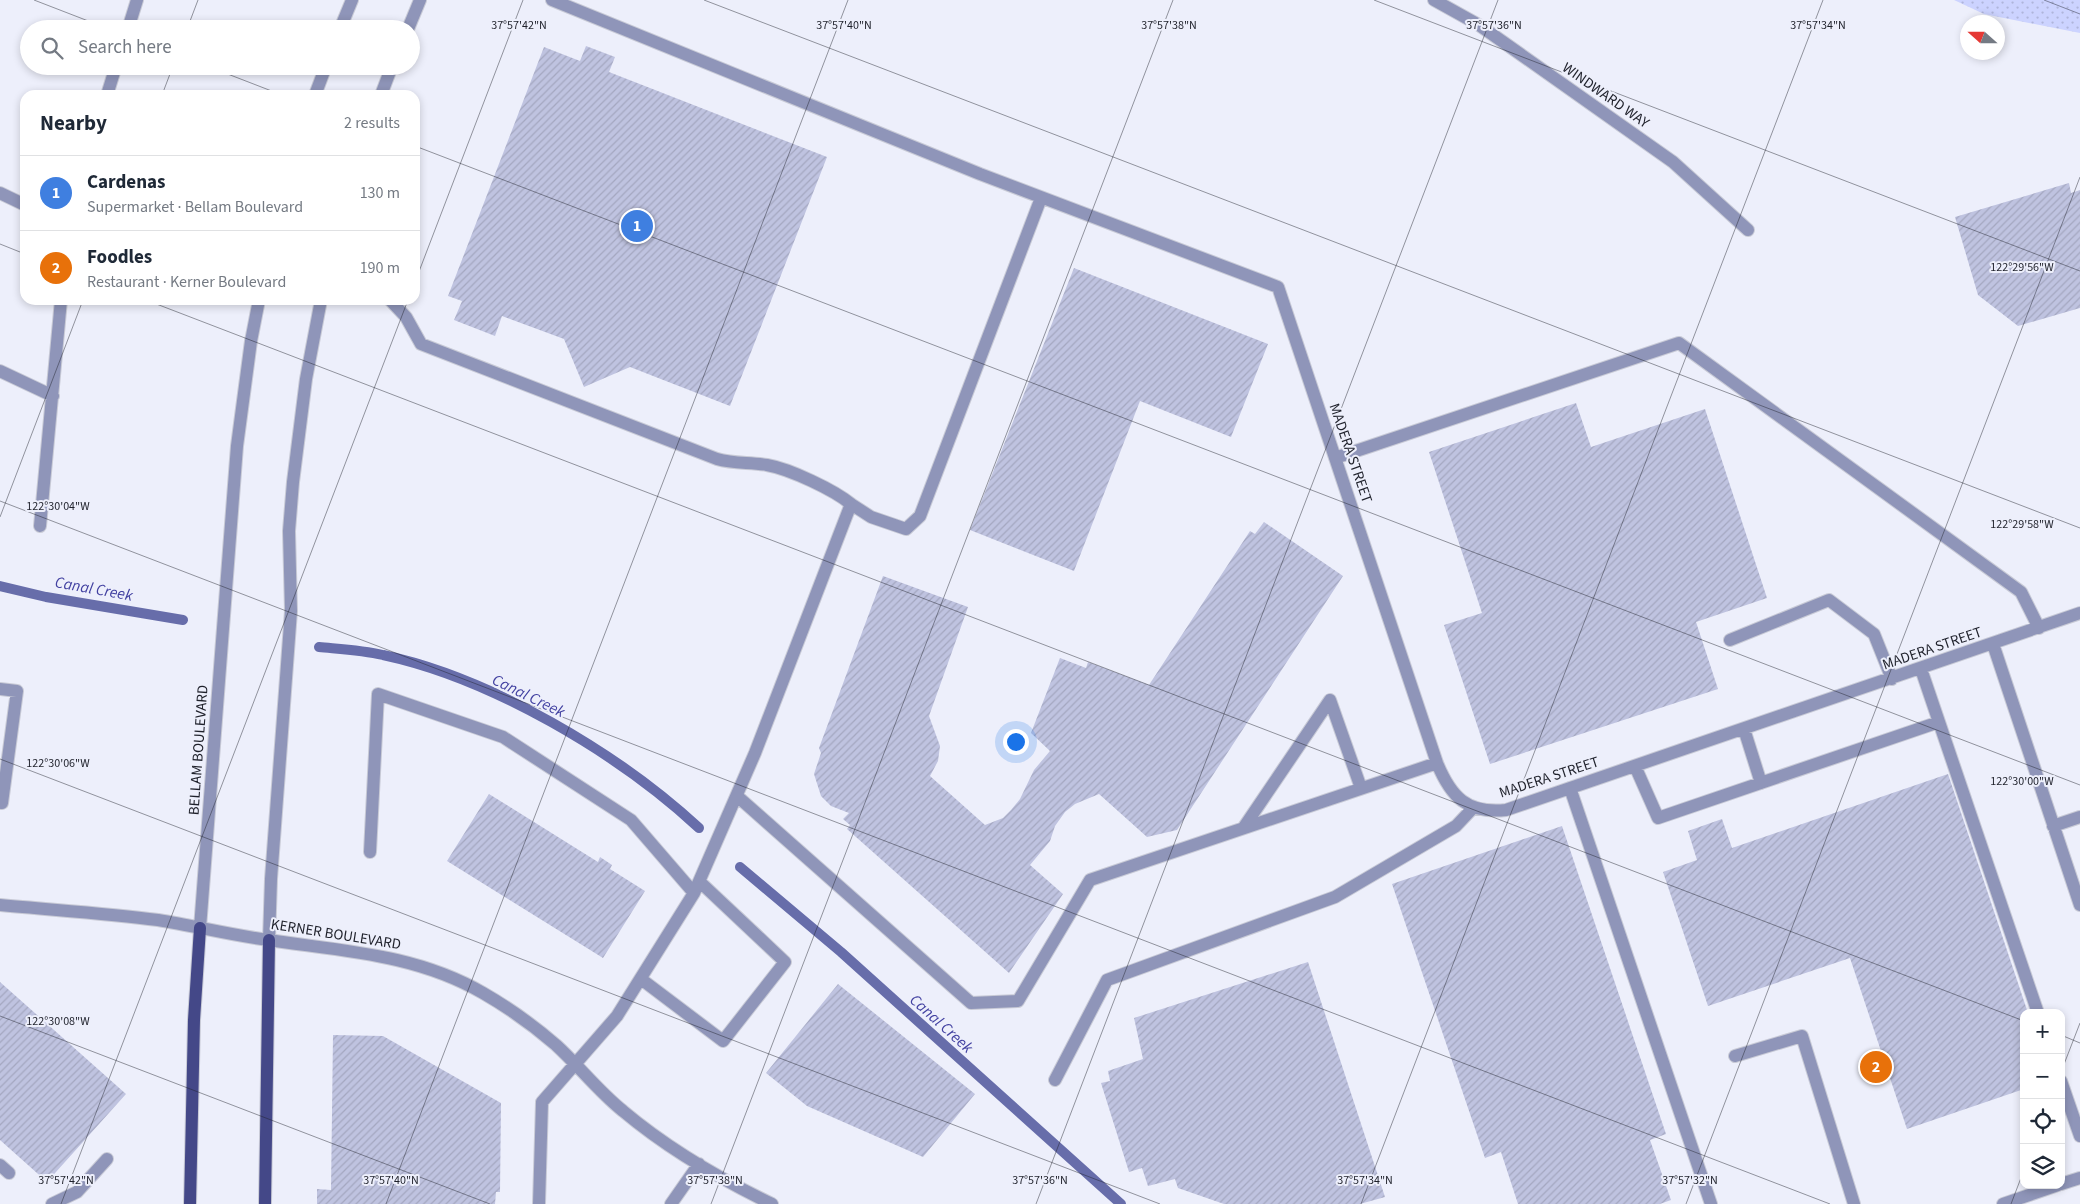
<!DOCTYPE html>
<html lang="en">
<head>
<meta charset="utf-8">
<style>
	:root { --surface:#fff; --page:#f2f2f3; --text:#1f2937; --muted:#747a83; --line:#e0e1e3; --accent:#0f766e }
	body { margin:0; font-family:"Source Sans 3",sans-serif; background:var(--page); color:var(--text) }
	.controls { position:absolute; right:15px; bottom:15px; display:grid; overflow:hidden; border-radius:10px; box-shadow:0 2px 8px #0003 }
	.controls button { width:45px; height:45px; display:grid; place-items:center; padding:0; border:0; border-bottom:1px solid var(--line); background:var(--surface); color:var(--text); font:25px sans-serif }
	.compass { position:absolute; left:1960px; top:15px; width:45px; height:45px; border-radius:50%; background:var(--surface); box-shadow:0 2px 8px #0003; rotate:291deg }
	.you { position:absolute; left:1015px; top:741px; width:18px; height:18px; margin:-12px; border:4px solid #fff; border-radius:50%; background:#1a73e8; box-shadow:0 0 0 8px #1a73e833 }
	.badge { display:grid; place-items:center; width:32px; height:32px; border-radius:50%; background:var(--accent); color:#fff; font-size:16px; font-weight:700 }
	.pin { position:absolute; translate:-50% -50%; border:2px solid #fff; box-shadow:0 1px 5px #0006 }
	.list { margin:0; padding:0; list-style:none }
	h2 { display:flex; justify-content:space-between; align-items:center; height:65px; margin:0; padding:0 20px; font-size:21px }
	h2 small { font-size:16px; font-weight:400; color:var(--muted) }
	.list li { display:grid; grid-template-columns:32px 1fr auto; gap:15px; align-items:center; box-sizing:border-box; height:75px; padding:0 20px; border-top:1px solid var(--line) }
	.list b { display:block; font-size:19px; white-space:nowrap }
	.list p { margin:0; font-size:16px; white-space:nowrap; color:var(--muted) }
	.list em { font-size:16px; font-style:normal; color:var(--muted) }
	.icon { flex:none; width:28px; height:28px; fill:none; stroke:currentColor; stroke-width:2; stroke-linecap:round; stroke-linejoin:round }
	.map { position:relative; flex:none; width:2080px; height:1204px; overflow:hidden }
	.search { position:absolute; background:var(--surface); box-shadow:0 2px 8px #0003; left:20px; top:20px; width:400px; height:55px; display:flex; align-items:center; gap:12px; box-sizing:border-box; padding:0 18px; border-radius:28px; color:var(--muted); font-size:19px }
	.panel { position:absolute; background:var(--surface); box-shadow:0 2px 8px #0003; left:20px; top:90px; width:400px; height:215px; border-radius:15px }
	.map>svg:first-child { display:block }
</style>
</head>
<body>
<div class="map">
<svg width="2080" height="1204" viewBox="0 0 2080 1204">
	<defs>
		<pattern id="grass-dots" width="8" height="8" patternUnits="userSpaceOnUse" patternTransform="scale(1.25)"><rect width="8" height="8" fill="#ccd3ff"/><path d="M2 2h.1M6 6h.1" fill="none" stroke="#afb5db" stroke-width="1.8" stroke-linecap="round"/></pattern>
		<pattern id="building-hatch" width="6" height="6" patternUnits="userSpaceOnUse" patternTransform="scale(1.25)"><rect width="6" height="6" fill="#bfc3e0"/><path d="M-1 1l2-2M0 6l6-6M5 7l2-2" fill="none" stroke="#a4a7c0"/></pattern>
	</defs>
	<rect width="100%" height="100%" fill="#edeffb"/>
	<path fill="url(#grass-dots)" d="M1954,0h126v33l-96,-19z"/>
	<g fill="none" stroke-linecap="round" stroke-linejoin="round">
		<path stroke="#676daa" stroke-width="10" d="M0,586l46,11 137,23
			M319,647c21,2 43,3 64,8 108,23 235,98 316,173
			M740,867l101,85 280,252"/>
	</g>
	<path fill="url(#building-hatch)" d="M586,46l29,11 -6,15 218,85 -97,249 -100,-39 -46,20 -20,-48 -62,-23 -7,20 -41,-16 8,-19 -14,-5 96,-249 36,14z
		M2069,183l2,10 9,-3v118l-62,18 -40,-31 -23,-78z
		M1074,268l194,76 -37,93 -91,-36 -66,170 -104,-41z
		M1576,403l15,44 114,-38 62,189 -71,24 22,67 -228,75 -46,-139 38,-12 -53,-161z
		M1264,522l79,54 -166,254 -30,7 -48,-43 -24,10 -10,8 -10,14 -5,15 -20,24 33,29 -54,79 -162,-144 3,-4 -7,-6 6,-6 -18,-7 -10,-10 -7,-22 7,-21 -2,-5 64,-172 85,31 -39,109 11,30 -2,15 -8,15 55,49 18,-7 8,-8 9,-11 14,-29 16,-19 -19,-18 29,-75 26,10 2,-6 61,23 101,-154 5,3z
		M1948,774l80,239h-4v76l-117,40 -57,-171 -142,48 -45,-134 34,-12 -9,-29 34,-12 10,29z
		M489,794l109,68 2,-5 12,8 -2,4 35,22 -42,67 -156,-97z
		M1562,826l104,308 -16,6 21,60 -11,4h-142l-17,-52 -16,6 -93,-274z
		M1308,962l77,235 -25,7h-136l-46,-16 -3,-9 -27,7 -6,-18 -13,4 -28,-89 9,-2 -2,-10 35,-12 -9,-41z
		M0,982l126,112 -79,88 -47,-42z
		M838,984l137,110 -52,63 -116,-51 -41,-33z
		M333,1035l50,1 118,67 -1,89h-4l-1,12h-178v-15l14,1z"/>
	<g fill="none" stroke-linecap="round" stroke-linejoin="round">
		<defs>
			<path id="minor" d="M552,0l428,174 298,113 159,476c14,34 30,51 69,47l574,-197
				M1434,0l45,25 194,137 75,68
				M128,29l9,-29
				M340,29l12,-29
				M408,29l12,-29
				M107,95l9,-29
				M315,95l11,-29
				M381,95l11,-29
				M0,193l25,12
				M390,300l16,17 15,27 296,115c17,5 33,3 50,6 23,4 67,25 84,39l-96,249 -61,140 -77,123 -75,86 -3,102
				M0,371l53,25
				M1335,458l344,-115 342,249 18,36
				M851,504l20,13 35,12 14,-13 121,-318
				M40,526l21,-226
				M1730,640l99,-40 45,34 18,45
				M1993,644l87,261
				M0,689l17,2 -15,112
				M1939,722l99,291
				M1744,729l17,54
				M1635,766l23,52 281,-96 -18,-53
				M1570,788l141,416
				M737,796l234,207 47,-2 72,-121 347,-117
				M2053,826l27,-9
				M1244,827l86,-127 31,88
				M370,852l8,-158 125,43 128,83 63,73
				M0,905c52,5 106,8 158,15 37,6 73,15 110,20 74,11 148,14 215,53 26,15 50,32 73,52 23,21 42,46 67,66 44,37 97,68 149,93
				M200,928l37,-482 14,-105 8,-41
				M269,940l2,-61 20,-268 -2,-80 4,-49 13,-103 15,-79
				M641,979l82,62 62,-79 -85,-80
				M1735,1056l67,-20 52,168
				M1055,1080l52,-100 228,-83 121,-71 17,-18
				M2061,1081l19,55
				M0,1165l9,8
				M2061,1184l19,-6
				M52,1204l25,-12 30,-33
				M671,1204l28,-40
				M2003,1204l55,-19"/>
			<path id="major" d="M190,1204l4,-184 6,-92
				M265,1204l4,-264"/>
		</defs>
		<use href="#minor" stroke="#c8cad6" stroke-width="14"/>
		<use href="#major" stroke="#c8cad6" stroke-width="14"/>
		<use href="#minor" stroke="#8f95b9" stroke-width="12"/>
		<use href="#major" stroke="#444888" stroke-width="12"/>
	</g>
	<path fill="none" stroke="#1f212b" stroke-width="1" stroke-opacity="0.45" d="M34,0l75,29M704,0l1376,528M1374,0l706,271M2044,0l36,14M187,29l11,-29M207,66l75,29M162,95l11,-29M415,146l1665,639M0,244l25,10M415,282l108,-282M146,300l1878,721M0,501l1830,703M0,517l83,-217M0,759l1160,445M0,1016l490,188M2061,1035l19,8M2061,1072l19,-49M61,1204l347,-904M386,1204l462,-1204M711,1204l462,-1204M1036,1204l462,-1204M1361,1204l462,-1204M1686,1204l394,-1027M2011,1204l13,-34"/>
	<g text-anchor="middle" stroke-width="4" stroke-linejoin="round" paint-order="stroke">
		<g font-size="15" fill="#1f212b" stroke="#edeffb">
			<text transform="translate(1606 95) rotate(35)" y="5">WINDWARD WAY</text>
			<text transform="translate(1351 453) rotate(71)" y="5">MADERA STREET</text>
			<text transform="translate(1932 648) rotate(-19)" y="5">MADERA STREET</text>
			<text transform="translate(198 750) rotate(-86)" y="5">BELLAM BOULEVARD</text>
			<text transform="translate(1549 777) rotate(-18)" y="5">MADERA STREET</text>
			<text transform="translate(336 934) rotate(9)" y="5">KERNER BOULEVARD</text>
		</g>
		<g font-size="16" font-style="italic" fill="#4241a1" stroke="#edeffb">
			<text transform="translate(94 588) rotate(10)" y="6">Canal Creek</text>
			<text transform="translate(529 695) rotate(26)" y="6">Canal Creek</text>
			<text transform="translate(942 1023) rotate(42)" y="6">Canal Creek</text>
		</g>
	</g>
	<g font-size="12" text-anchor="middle" fill="#1f212b" stroke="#edeffb" stroke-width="4" stroke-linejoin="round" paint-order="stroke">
		<text x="519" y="29">37°57'42"N</text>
		<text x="844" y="29">37°57'40"N</text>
		<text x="1169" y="29">37°57'38"N</text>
		<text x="1494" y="29">37°57'36"N</text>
		<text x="1818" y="29">37°57'34"N</text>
		<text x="2022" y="271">122°29'56"W</text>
		<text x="58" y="510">122°30'04"W</text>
		<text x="2022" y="528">122°29'58"W</text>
		<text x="58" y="767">122°30'06"W</text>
		<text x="2022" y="785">122°30'00"W</text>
		<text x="58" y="1025">122°30'08"W</text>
		<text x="66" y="1184">37°57'42"N</text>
		<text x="391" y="1184">37°57'40"N</text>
		<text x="715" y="1184">37°57'38"N</text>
		<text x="1040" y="1184">37°57'36"N</text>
		<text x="1365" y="1184">37°57'34"N</text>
		<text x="1690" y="1184">37°57'32"N</text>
	</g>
</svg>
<div class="controls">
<button>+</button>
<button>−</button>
<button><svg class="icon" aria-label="locate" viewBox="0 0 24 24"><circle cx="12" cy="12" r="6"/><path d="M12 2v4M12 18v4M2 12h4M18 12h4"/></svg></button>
<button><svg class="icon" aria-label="layers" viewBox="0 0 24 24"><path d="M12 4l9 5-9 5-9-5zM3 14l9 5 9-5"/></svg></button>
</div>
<svg class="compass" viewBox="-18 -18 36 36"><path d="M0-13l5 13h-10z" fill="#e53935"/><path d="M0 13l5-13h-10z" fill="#747a83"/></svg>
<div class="you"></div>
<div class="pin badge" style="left:637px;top:226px;background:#3f7fe0">1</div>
<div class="pin badge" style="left:1876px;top:1067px;background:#e8710a">2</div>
<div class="search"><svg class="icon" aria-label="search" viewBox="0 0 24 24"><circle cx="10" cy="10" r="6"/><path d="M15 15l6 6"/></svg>Search here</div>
<section class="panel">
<h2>Nearby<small>2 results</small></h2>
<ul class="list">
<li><span class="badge" style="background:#3f7fe0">1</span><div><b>Cardenas</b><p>Supermarket · Bellam Boulevard</p></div><em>130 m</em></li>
<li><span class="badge" style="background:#e8710a">2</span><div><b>Foodles</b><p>Restaurant · Kerner Boulevard</p></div><em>190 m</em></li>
</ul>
</section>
</div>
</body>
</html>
